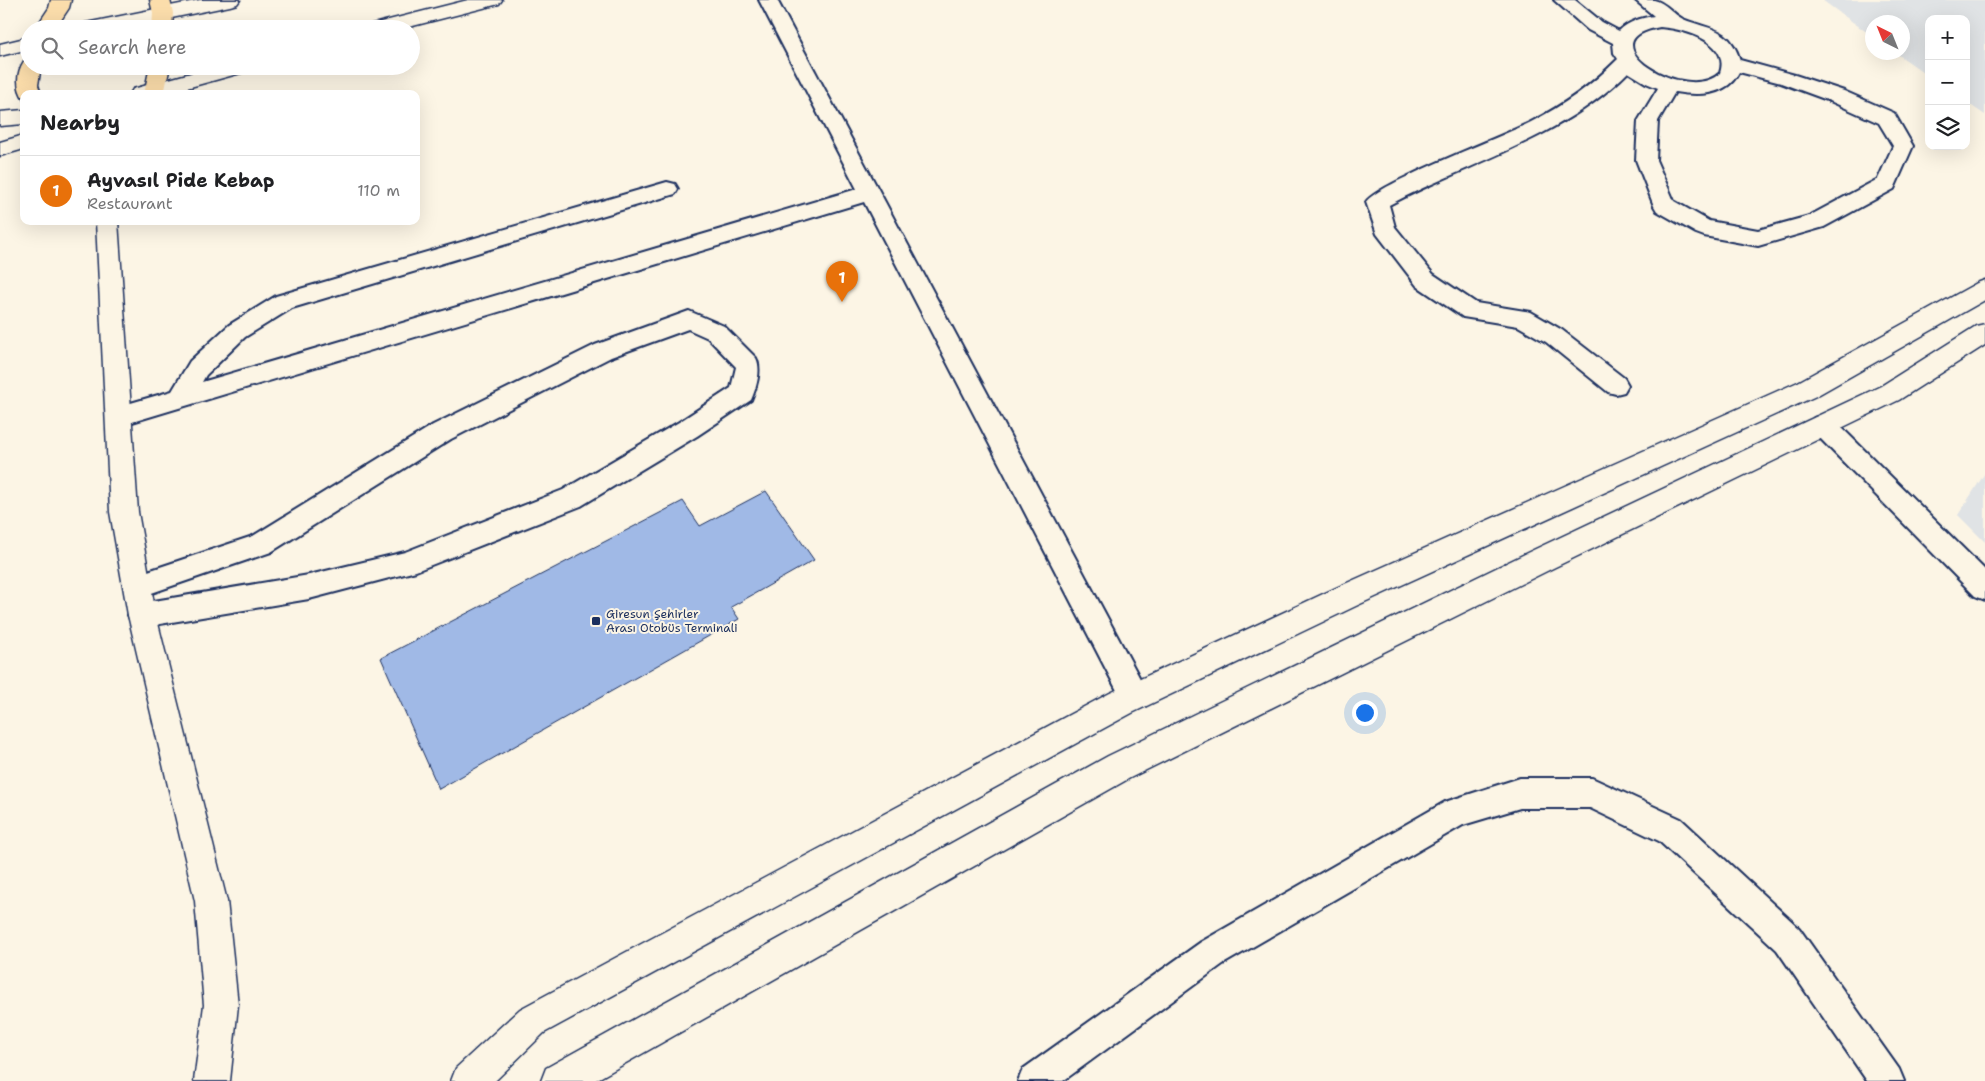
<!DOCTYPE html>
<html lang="en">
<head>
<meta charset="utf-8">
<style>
	:root { --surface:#fff; --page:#f2f2f2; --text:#202124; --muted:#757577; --line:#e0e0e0; --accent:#1b2f5e }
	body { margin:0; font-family:"Shantell Sans",sans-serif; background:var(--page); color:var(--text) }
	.controls { position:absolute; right:15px; top:15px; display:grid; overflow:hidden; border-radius:10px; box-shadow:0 5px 20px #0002 }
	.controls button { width:45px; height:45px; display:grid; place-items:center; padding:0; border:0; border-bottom:1px solid var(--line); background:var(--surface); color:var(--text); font:25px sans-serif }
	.compass { position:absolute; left:1865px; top:15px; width:45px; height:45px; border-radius:50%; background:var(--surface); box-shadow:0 5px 20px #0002; rotate:317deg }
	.you { position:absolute; left:1364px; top:712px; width:18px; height:18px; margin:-12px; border:4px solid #fff; border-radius:50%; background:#1a73e8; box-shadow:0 0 0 8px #1a73e833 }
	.badge { display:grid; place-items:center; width:32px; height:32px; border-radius:50%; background:var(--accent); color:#fff; font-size:16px; font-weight:700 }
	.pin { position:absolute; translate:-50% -41px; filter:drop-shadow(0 1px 2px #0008) }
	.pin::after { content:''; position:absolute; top:26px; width:18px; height:15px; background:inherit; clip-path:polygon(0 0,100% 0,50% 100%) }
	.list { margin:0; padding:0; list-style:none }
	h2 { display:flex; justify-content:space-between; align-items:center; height:65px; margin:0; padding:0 20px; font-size:21px }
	h2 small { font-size:16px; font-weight:400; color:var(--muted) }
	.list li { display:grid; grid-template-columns:32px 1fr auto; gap:15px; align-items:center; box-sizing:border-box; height:70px; padding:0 20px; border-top:1px solid var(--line) }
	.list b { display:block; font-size:19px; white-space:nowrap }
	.list p { margin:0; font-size:16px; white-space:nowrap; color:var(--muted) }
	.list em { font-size:16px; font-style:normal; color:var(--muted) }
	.icon { flex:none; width:28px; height:28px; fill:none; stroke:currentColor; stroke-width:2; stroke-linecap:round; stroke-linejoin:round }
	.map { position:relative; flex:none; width:1985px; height:1081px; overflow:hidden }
	.search { position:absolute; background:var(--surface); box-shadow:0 5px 20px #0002; left:20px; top:20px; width:400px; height:55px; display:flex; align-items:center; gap:12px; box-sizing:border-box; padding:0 18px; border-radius:28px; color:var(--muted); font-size:19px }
	.panel { position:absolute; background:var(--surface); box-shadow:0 5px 20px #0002; left:20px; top:90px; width:400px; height:135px; border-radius:10px }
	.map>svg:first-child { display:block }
</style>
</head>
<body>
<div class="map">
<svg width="1985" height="1081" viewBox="0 0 1985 1081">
	<rect width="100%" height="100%" fill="#fcf5e5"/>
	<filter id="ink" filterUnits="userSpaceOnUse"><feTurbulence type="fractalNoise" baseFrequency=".02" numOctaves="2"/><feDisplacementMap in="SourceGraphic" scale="10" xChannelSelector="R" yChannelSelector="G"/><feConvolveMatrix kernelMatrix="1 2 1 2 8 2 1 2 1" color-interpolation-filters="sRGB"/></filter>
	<g filter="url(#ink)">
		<path fill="#e0e3e5" d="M1822,0h163v115l-19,-13v-83h-37v57l-33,-23 6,-1v-30h-30v14z
			M1985,473v69l-27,-27z"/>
		<path fill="#a0b9e6" stroke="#1b2f5e" d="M766,491l48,69 -83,47 8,12 -300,170 -58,-131 302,-157 17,25z"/>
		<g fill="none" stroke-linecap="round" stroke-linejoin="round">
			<defs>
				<path id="lane" d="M759,0h18l368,688 4,9 -4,9 -10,4 -10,-4 -261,-504 -745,224 -9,-3 -3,-7 3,-7 62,-18 18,-30 39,-36 47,-29 391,-114 8,2 3,5 -3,5 -383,114 -47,29 -39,38 -4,7 655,-193z
					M1554,0h21l27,22 17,9c10,-10 22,-13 35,-15l-19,-16c6,0 13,0 19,0 11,2 20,15 29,19 27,11 47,8 57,41l55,15 49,16 50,22 19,33 -19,43 -70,38 -66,19 -54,-10 -8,-3 -39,-22 -3,-5 -18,-46 2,-39 20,-33 -12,-5 -18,-11c-65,66 -159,90 -239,133l6,22 38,47 43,29 55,9 31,18 62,48 4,7 -4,7 -8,2 -8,-2 -62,-50 -28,-16 -55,-9 -46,-31 -40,-52 -11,-32c11,-18 138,-66 165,-80 33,-17 61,-37 87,-63l-4,-6 -1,-10 -25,-13zM1660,27c22,2 71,13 60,46 -34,33 -137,-33 -60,-46zM1739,72l42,11 49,18 49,22 14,23 -15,33 -69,37 -51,14 -49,-9 -35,-20 -18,-41 2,-39 17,-29c23,4 52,4 64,-20z
					M689,311l35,15 32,32c6,12 0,31 -5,42l-54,36 -116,70 -165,65 -107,28 -167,28 -10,-3 -4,-9 4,-9 10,-3 167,-28 96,-23 158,-62 116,-68 52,-34 5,-21 -28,-29 -20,-9 -77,28 -160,82 -180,113 -134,46 -10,-4 -3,-8 3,-8 126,-42 180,-111 162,-80z
					M1823,415l9,3 153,152v30l-10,-4 -161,-164 -3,-7 3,-7z
					M1520,778h72l89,41 118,109 100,141 5,12h-37l-90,-131 -118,-109 -69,-33h-70l-57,17 -240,139 -160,117h-45l5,-12 178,-127 244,-140z"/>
				<path id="street" d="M24,135v14l-24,7v-14z
					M96,221h22l20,291 18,103 71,286 11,104 -8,76h-36l10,-76 -9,-104 -67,-286 -18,-103z
					M1985,280v20l-169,96 -458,209 -226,108 -588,320 -49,48h-44l5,-13 64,-59 590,-316 228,-106 460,-205 179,-99z
					M1985,324v21l-86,55 -350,170 -419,208 -536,303h-53l5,-13 562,-312 421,-204 352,-166 95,-60z"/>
				<path id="secondary" d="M200,0h40l-3,4 -7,2 -112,23h-42l3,-4 7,-2z
					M468,0h34l-3,4 -98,25h-35l3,-4z
					M29,37v12l-29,7v-12z
					M216,66h35l-3,5 -83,23h-35l3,-5z
					M24,110v14l-24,2v-14z"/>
				<path id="highway" d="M51,0h20l-2,8 -14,21h-20l14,-21z
					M150,0h20l3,13 -1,16h-20l1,-16z
					M29,60v6h12l-3,19 3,9h-17v5c-8,-11 -8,-26 0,-38z
					M150,66h20l-6,28h-20z"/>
			</defs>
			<use href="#lane" stroke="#1b2f5e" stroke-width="4"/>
			<use href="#street" stroke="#1b2f5e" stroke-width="3"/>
			<use href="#secondary" stroke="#1b2f5e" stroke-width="3"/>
			<use href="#highway" stroke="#1b2f5e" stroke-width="3"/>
			<use href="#lane" fill="#fcf5e5" fill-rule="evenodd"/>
			<use href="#street" fill="#fcf5e5" fill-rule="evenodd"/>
			<use href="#secondary" fill="#fcf5e5" fill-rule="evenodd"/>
			<use href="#highway" fill="#fbddab" fill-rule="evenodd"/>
		</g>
	</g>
	<rect fill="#1b2f5e" stroke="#fcf5e5" stroke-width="2" x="591" y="616" width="10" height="10" rx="2.5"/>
	<g text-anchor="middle" stroke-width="4" stroke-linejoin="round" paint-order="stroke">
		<g font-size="12" fill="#1b2f5e" stroke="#fcf5e5" text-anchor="start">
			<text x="606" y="618">Giresun Şehirler<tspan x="606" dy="14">Arası Otobüs Terminali</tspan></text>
		</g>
	</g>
</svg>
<div class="controls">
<button>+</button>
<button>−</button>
<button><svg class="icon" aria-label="layers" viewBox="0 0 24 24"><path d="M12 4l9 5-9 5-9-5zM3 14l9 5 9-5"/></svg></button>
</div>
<svg class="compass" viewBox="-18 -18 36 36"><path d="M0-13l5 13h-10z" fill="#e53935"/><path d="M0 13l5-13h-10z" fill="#757577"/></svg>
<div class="you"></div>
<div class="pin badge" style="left:842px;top:302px;background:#e8710a">1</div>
<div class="search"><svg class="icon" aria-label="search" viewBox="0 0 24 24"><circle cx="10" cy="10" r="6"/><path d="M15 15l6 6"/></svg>Search here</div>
<section class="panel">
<h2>Nearby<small></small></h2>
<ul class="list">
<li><span class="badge" style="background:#e8710a">1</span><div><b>Ayvasıl Pide Kebap</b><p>Restaurant</p></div><em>110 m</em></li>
</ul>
</section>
</div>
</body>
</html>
